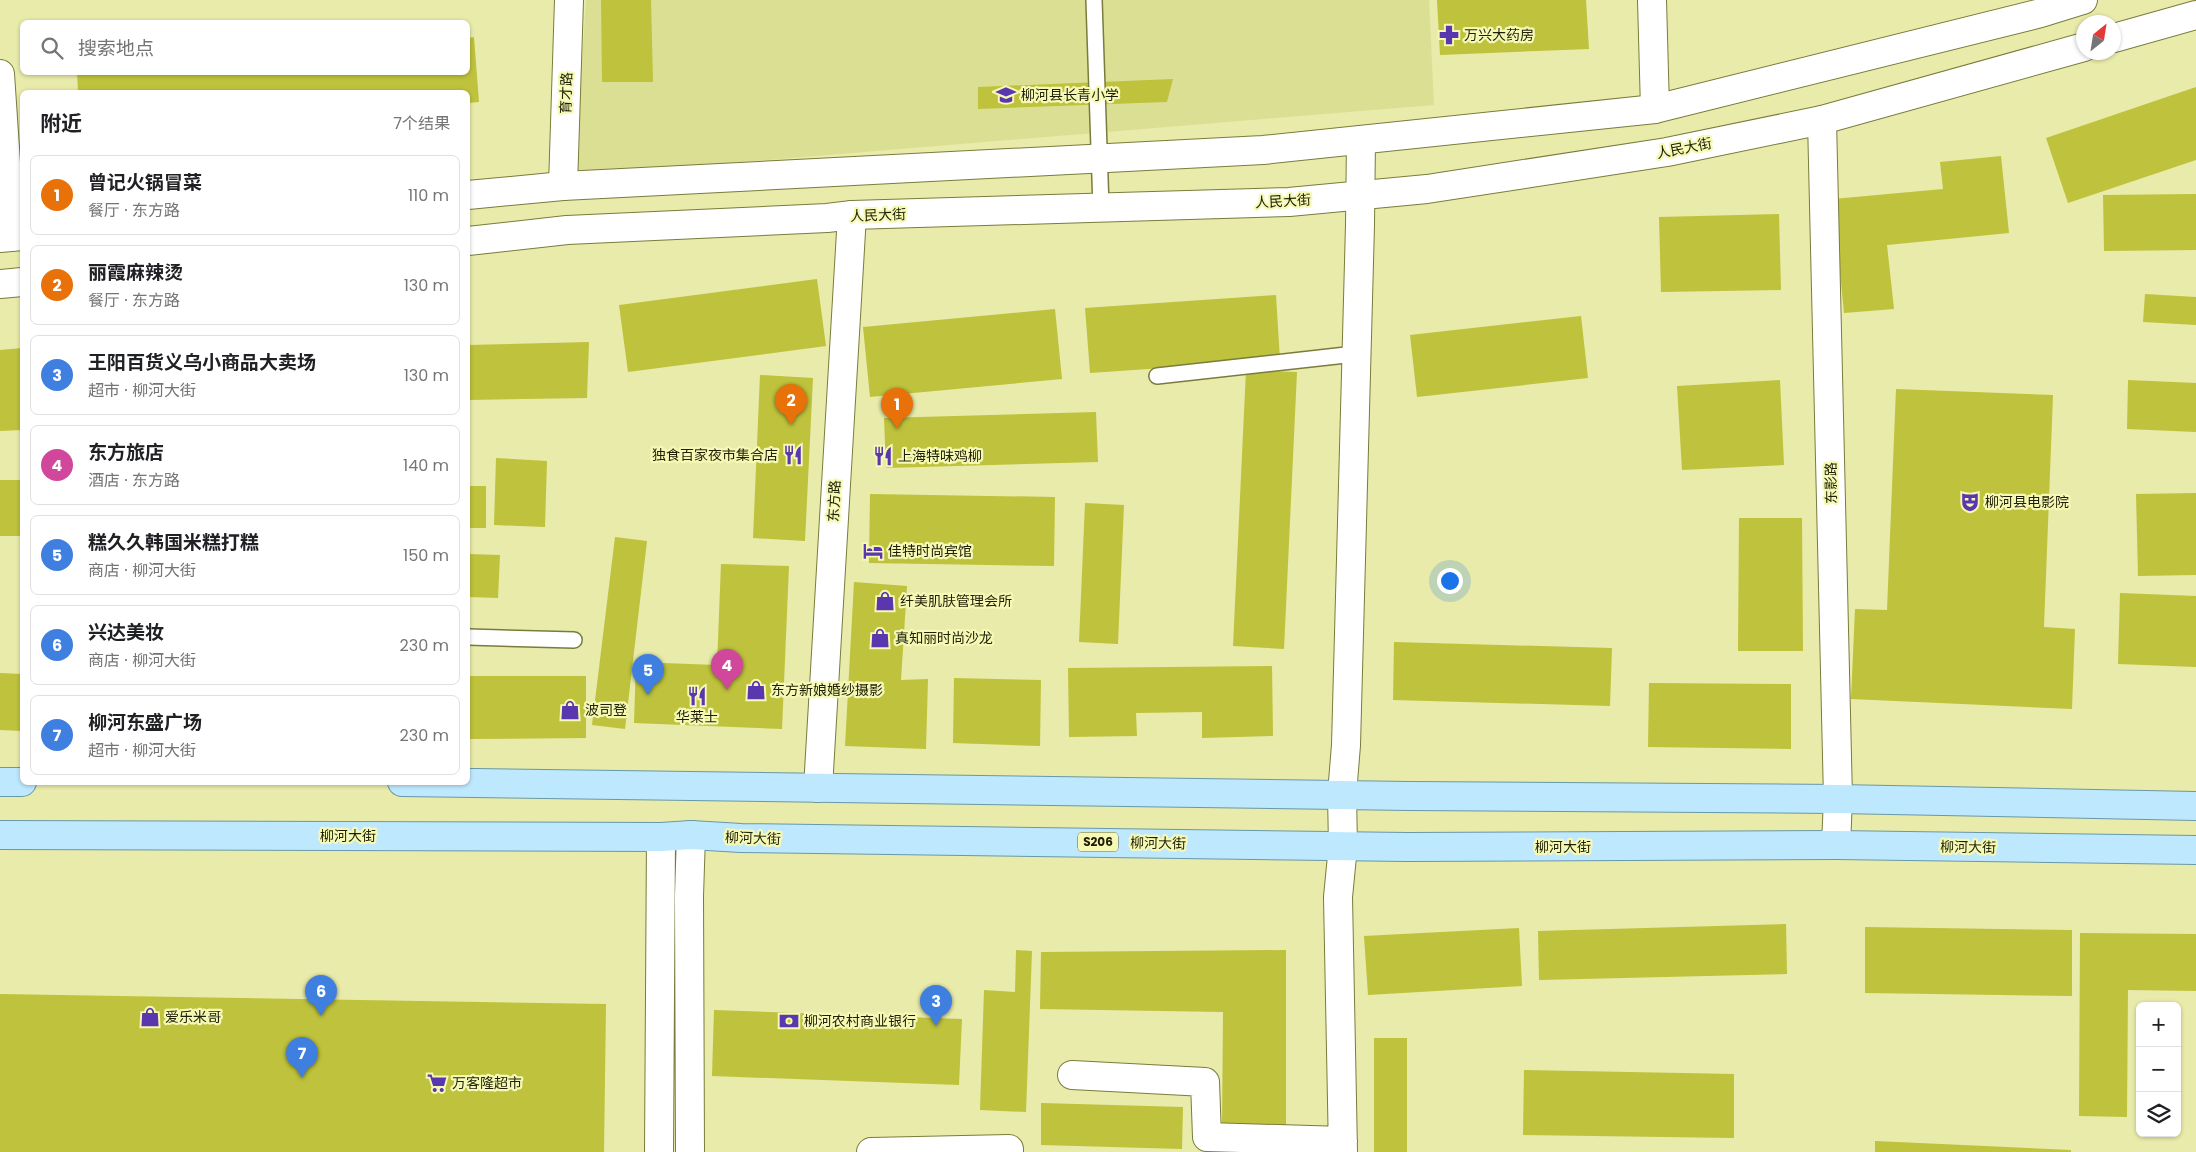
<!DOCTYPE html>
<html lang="zh">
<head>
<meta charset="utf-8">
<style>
	:root { --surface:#fff; --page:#f2f2f2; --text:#202124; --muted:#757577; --line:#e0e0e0; --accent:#5a37af }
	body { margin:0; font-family:Poppins,"Noto Sans SC",sans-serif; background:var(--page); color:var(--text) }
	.controls { position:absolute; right:15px; bottom:15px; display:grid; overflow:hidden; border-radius:8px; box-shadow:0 1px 4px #0004 }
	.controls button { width:45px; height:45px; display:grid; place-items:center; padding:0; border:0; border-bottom:1px solid var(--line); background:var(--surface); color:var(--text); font:25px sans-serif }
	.compass { position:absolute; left:2076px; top:15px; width:45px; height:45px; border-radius:50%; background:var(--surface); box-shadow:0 1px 4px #0004; rotate:30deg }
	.you { position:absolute; left:1449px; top:580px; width:18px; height:18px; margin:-12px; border:4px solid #fff; border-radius:50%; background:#1a73e8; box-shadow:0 0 0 8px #1a73e833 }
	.badge { display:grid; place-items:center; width:32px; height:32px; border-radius:50%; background:var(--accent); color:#fff; font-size:16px; font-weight:700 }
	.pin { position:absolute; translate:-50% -41px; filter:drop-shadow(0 1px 2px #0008) }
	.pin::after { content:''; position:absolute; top:26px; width:18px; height:15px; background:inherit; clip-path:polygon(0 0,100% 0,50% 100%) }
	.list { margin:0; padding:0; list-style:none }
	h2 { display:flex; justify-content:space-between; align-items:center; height:65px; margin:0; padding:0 20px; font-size:21px }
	h2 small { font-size:16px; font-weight:400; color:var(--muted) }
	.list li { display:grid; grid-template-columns:32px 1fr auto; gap:15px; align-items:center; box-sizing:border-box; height:80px; margin:0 10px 10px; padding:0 10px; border:1px solid var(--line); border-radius:8px }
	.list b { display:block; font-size:19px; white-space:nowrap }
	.list p { margin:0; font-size:16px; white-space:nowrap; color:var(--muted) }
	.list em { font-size:16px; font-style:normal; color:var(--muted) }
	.icon { flex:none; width:28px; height:28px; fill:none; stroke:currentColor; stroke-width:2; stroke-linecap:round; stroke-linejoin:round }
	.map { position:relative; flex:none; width:2196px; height:1152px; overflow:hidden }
	.search { position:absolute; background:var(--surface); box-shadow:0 1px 4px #0004; left:20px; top:20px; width:450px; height:55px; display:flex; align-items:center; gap:12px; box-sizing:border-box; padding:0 18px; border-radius:8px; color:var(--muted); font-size:19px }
	.panel { position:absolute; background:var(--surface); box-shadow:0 1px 4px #0004; left:20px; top:90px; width:450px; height:695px; border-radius:8px }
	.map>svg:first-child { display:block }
</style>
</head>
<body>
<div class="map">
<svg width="2196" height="1152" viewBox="0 0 2196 1152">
	<rect width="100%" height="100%" fill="#e8eba9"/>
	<path fill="#dbdf94" d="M586,0h843l5,105 -860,71z"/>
	<path fill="#bec23c" d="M601,0h50l2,82h-51z
		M1437,0h149l3,49 -149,6z
		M474,37l5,65 -11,1v-11h-390l-1,-20h391v-34z
		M1173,79l-6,23 -189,7v-22z
		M2196,87v73l-128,43 -22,-65z
		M2001,156l8,77 -122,12 7,64 -50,4 -11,-114 110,-10 -3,-27z
		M2196,194v56l-92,1 -1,-56z
		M1779,214l2,76 -120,2 -2,-75z
		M817,279l9,67 -198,26 -9,-67z
		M2145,294l51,3v28l-53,-3z
		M1276,295l4,65 -190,13 -5,-65z
		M1055,309l7,70 -192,18 -7,-70z
		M1581,316l7,62 -171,19 -7,-62z
		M589,342l-2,56 -119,2v-55z
		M22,348v82l-22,1v-81z
		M1246,370l51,2 -13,277 -51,-3z
		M760,375l53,3 -8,163 -52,-3z
		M1780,380l4,85 -102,5 -5,-84z
		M2128,380l68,3v49l-69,-3z
		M1896,389l157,6 -9,232 31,2 -3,80 -221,-10 4,-90 32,1z
		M1096,412l2,50 -212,6 -2,-50z
		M496,458l51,3 -2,66 -51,-2z
		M0,480h22v56h-22z
		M468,486h18v42h-18z
		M2196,493v82l-58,1 -2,-82z
		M870,494l185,3 -1,69 -185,-3z
		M1085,503l39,2 -6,139 -39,-2z
		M1739,518h63l1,133h-65z
		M615,537l32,4 -22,188 -33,-4z
		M468,554l32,1 -2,43 -30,-1z
		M721,564l68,2 -7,163 -148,-6 2,-61 81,3z
		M854,582l53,4 -6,94 27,-1 -2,70 -81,-3z
		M2120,593l76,3v71l-78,-3z
		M1394,642l218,6 -2,58 -217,-6z
		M1272,666l1,70 -71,2v-26l-66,1 1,23 -68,1 -1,-69z
		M0,673l22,1v57l-22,-1z
		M468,676h118v62l-118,1z
		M954,678l87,2 -1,66 -87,-3z
		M1649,683l142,1v65l-143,-2z
		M1786,924l1,50 -248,6 -1,-49z
		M1865,927l207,3v66l-207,-3z
		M1519,928l3,58 -154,9 -4,-59z
		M2080,933l116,1v57l-68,-1 -1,127 -48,-1z
		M1016,950l16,1 -6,161 -46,-2 4,-120 31,2z
		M1286,950v180h-64l1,-118 -183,-3 1,-57z
		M0,994l606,10 -2,148h-604z
		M714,1010l248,9 -3,66 -247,-9z
		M1374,1038h33v114h-33z
		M1524,1070l210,4v64l-211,-3z
		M1041,1103l142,4 -1,42 -141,-4z
		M1875,1141l196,9v2h-196z"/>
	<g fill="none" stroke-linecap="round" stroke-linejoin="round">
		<defs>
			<path id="service" d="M1094,0l7,208
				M1157,376l198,-22
				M468,637l106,3"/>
			<path id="minor" d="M1652,0l3,109
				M0,74l11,163
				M1822,120l16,679 -2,46
				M563,186l6,-186
				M818,788l34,-573
				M1072,1075l133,7 2,55 136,4
				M659,1152l2,-315
				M690,1152l-1,-256 2,-61
				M871,1152l138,-3v3
				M1343,1152l-5,-255 5,-51 -1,-52 4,-49 14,-520 1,-85"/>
			<path id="tertiary" d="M2114,38l82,-23
				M468,195l95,-9 700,-36 392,-41 386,-96 42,-13
				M0,238l22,-2
				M468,241l99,-11 260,-12 25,-3 437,-13 138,-13 240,-37 155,-32 262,-73
				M0,284l22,-2"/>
			<path id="primary" d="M0,782h22
				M402,782l1007,14 429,3 358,7
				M0,835l661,2 30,-2 50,3 666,9 429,-2 360,5"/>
		</defs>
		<use href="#service" stroke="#797c3c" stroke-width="18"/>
		<use href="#minor" stroke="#797c3c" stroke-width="30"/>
		<use href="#tertiary" stroke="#797c3c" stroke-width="30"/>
		<use href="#primary" stroke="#6998a6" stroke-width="30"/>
		<use href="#service" stroke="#fff" stroke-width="15"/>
		<use href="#minor" stroke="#fff" stroke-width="28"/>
		<use href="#tertiary" stroke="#fff" stroke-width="28"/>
		<use href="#primary" stroke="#bee8fe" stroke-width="28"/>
	</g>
	<defs>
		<symbol id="pharmacy-bare" viewBox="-9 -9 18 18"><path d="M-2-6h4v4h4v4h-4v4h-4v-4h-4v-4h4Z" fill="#5a37af" stroke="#f5f9b5" stroke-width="2.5" paint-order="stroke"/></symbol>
		<symbol id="school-bare" viewBox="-9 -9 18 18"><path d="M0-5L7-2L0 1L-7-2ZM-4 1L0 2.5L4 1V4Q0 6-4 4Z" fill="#5a37af" stroke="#f5f9b5" stroke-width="2.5" paint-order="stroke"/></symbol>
		<symbol id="restaurant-bare" viewBox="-9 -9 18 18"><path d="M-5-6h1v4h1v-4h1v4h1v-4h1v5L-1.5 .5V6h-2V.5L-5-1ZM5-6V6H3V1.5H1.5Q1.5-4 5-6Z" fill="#5a37af" stroke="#f5f9b5" stroke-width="2.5" paint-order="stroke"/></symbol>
		<symbol id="theatre-bare" viewBox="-9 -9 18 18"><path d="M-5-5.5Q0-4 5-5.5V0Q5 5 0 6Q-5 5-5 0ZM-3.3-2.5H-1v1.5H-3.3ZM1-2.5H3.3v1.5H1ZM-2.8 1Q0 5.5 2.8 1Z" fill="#5a37af" stroke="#f5f9b5" stroke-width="2.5" paint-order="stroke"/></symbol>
		<symbol id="hotel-bare" viewBox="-9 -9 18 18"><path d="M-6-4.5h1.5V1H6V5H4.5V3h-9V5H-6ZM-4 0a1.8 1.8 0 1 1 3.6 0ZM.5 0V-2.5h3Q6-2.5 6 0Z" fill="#5a37af" stroke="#f5f9b5" stroke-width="2.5" paint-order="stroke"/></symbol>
		<symbol id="shop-bare" viewBox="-9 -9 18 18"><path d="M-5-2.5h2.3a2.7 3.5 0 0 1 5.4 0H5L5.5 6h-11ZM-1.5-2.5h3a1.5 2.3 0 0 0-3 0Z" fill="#5a37af" stroke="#f5f9b5" stroke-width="2.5" paint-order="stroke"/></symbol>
		<symbol id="bank-bare" viewBox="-9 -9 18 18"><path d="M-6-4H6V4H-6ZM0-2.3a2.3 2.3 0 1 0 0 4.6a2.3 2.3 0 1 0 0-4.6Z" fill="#5a37af" stroke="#f5f9b5" stroke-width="2.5" paint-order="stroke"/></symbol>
		<symbol id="supermarket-bare" viewBox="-9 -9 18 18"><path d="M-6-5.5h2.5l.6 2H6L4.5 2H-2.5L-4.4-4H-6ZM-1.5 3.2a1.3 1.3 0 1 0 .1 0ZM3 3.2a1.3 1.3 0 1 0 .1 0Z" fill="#5a37af" stroke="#f5f9b5" stroke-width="2.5" paint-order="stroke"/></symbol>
	</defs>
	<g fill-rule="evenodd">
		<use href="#pharmacy-bare" x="1435" y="21" width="28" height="28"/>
		<use href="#school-bare" x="992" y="81" width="28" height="28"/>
		<use href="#restaurant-bare" x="779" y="441" width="28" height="28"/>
		<use href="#restaurant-bare" x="869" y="442" width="28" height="28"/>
		<use href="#theatre-bare" x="1956" y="488" width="28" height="28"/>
		<use href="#hotel-bare" x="859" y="537" width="28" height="28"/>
		<use href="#shop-bare" x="871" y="587" width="28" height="28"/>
		<use href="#shop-bare" x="866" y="624" width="28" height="28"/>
		<use href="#shop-bare" x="742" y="676" width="28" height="28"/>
		<use href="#restaurant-bare" x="683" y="682" width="28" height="28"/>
		<use href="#shop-bare" x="556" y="696" width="28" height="28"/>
		<use href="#shop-bare" x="136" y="1003" width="28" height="28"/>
		<use href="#bank-bare" x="775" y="1007" width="28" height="28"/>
		<use href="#supermarket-bare" x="423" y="1069" width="28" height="28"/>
	</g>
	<g text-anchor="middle" stroke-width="4.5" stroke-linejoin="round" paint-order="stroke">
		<rect fill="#f5f9b5" stroke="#5e6039" stroke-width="1" x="1078" y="832.5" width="40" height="19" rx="4"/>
		<g font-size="12" font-weight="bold" fill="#1e1f04">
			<text x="1098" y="846">S206</text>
		</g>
		<g font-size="14" fill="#1e1f04" stroke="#f5f9b5" text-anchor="start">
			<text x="1464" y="40">万兴大药房</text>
			<text x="1021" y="100">柳河县长青小学</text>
			<text x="778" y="460" text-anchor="end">独食百家夜市集合店</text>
			<text x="898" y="461">上海特味鸡柳</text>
			<text x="1985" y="507">柳河县电影院</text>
			<text x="888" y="556">佳特时尚宾馆</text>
			<text x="900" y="606">纤美肌肤管理会所</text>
			<text x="895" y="643">真知丽时尚沙龙</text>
			<text x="771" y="695">东方新娘婚纱摄影</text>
			<text x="585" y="715">波司登</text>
			<text x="697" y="722" text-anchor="middle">华莱士</text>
			<text x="165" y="1022">爱乐米哥</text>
			<text x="804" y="1026">柳河农村商业银行</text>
			<text x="452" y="1088">万客隆超市</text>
		</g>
		<g font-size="14" fill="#1e1f04" stroke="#f5f9b5">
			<text transform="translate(566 93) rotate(-88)" y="5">育才路</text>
			<text transform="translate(1684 148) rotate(-11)" y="5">人民大街</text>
			<text transform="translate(1283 201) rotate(-3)" y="5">人民大街</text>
			<text transform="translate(878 215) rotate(-2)" y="5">人民大街</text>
			<text transform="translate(1831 483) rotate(-91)" y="5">东影路</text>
			<text transform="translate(834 501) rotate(-87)" y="5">东方路</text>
			<text x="348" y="841">柳河大街</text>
			<text transform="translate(753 838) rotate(2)" y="5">柳河大街</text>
			<text transform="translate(1158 843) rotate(1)" y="5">柳河大街</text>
			<text x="1563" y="852">柳河大街</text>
			<text transform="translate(1968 847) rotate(1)" y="5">柳河大街</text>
		</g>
	</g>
</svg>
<div class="controls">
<button>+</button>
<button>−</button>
<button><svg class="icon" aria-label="layers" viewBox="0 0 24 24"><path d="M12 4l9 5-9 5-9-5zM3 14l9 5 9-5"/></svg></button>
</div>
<svg class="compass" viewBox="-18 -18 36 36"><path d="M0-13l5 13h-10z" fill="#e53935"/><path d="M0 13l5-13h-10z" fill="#757577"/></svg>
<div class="you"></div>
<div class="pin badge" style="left:897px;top:429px;background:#e8710a">1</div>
<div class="pin badge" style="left:791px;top:425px;background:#e8710a">2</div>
<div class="pin badge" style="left:936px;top:1026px;background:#3f7fe0">3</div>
<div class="pin badge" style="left:727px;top:690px;background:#d1479c">4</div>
<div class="pin badge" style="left:648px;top:695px;background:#3f7fe0">5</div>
<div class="pin badge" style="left:321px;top:1016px;background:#3f7fe0">6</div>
<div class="pin badge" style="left:302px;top:1078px;background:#3f7fe0">7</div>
<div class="search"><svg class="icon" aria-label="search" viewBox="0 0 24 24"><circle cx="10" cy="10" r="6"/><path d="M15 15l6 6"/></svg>搜索地点</div>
<section class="panel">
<h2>附近<small>7个结果</small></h2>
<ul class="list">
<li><span class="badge" style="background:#e8710a">1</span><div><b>曾记火锅冒菜</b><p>餐厅 · 东方路</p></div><em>110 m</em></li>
<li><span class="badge" style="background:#e8710a">2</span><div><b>丽霞麻辣烫</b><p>餐厅 · 东方路</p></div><em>130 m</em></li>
<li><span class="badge" style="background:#3f7fe0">3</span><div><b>王阳百货义乌小商品大卖场</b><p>超市 · 柳河大街</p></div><em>130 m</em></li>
<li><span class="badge" style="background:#d1479c">4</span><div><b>东方旅店</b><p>酒店 · 东方路</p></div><em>140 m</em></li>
<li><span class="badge" style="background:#3f7fe0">5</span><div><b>糕久久韩国米糕打糕</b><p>商店 · 柳河大街</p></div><em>150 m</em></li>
<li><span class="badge" style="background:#3f7fe0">6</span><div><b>兴达美妆</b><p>商店 · 柳河大街</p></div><em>230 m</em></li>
<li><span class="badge" style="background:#3f7fe0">7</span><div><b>柳河东盛广场</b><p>超市 · 柳河大街</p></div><em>230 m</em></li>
</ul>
</section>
</div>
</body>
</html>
